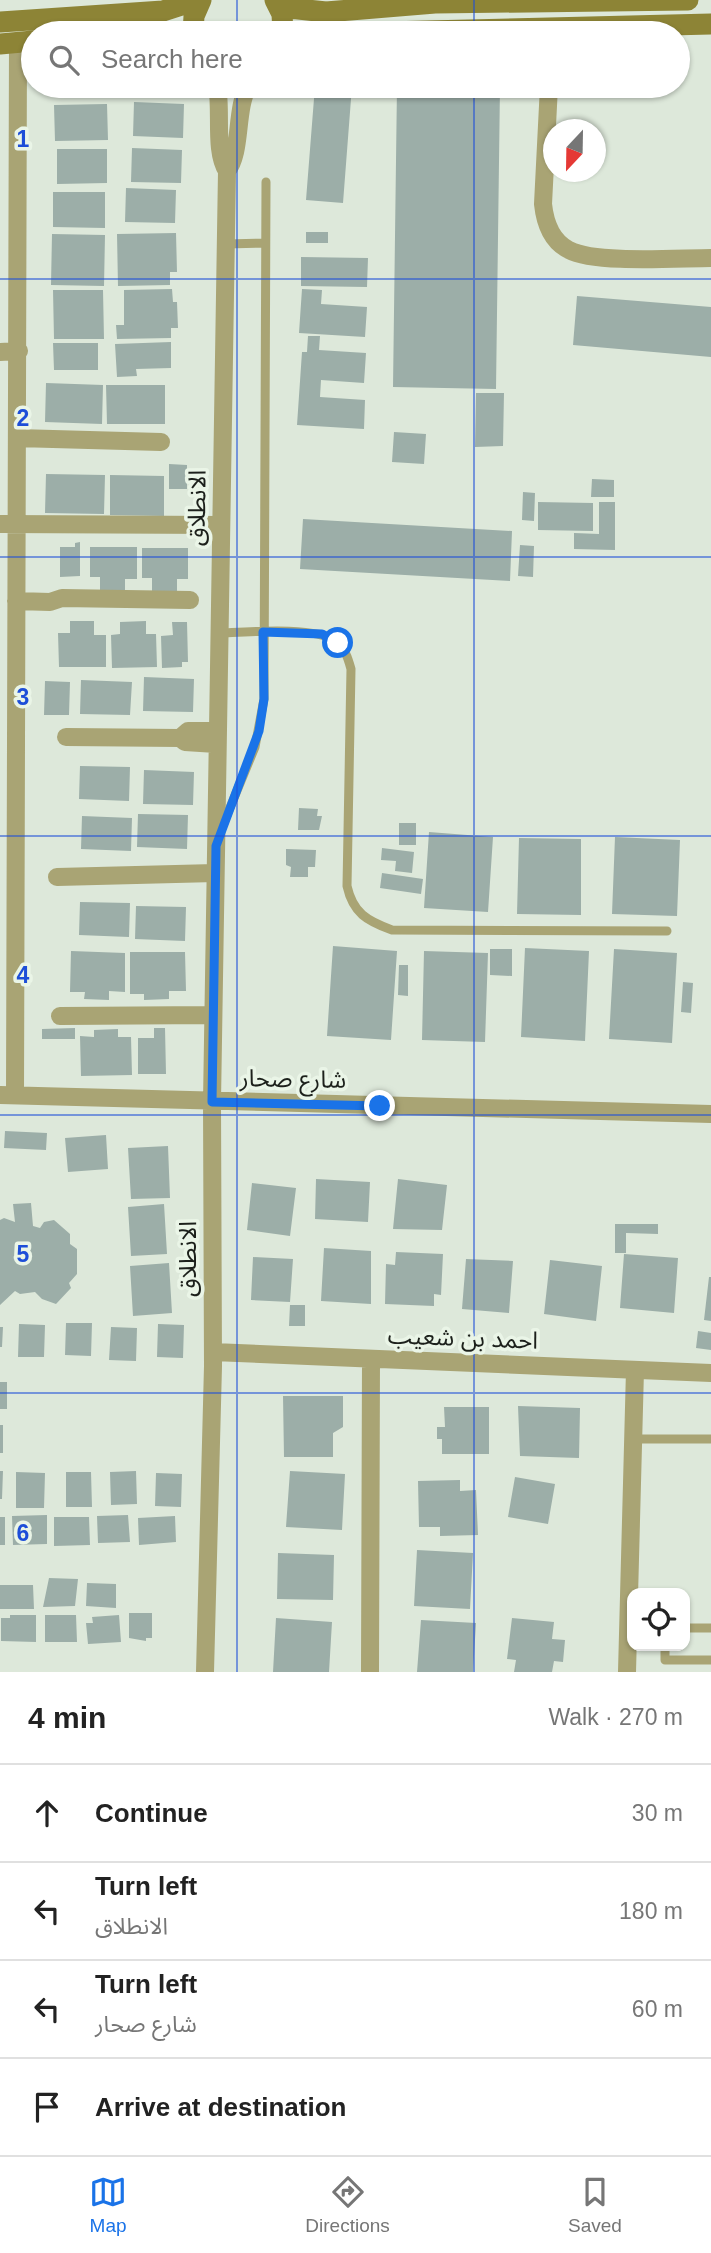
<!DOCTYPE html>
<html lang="en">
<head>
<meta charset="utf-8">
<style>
	:root { --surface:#fff; --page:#f2f2f2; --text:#222; --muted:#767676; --line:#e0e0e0; --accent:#1a73e8 }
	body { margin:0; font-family:Arial,"Noto Sans Arabic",sans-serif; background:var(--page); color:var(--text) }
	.controls { position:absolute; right:21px; bottom:21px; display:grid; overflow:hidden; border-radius:14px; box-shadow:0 2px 5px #0004 }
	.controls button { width:63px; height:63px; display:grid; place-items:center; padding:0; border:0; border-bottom:2px solid var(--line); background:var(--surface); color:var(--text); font:35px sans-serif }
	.compass { position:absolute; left:543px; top:119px; width:63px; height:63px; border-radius:50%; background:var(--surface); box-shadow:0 2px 5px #0004; rotate:202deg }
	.stop { position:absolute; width:21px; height:21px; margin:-16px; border:5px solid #1a73e8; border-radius:50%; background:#fff }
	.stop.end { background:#1a73e8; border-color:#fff; box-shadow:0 2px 7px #0008 }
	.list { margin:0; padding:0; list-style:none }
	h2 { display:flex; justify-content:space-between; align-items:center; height:91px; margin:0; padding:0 28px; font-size:30px }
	h2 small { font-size:23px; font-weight:400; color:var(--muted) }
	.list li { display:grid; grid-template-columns:46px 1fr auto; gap:21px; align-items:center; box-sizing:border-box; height:98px; padding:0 28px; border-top:2px solid var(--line) }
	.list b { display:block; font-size:26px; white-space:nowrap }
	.list p { margin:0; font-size:23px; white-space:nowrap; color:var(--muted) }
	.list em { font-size:23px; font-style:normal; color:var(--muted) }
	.icon { flex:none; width:38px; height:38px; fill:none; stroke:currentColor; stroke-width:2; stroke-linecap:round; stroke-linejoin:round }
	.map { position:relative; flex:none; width:711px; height:1672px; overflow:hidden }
	.search { position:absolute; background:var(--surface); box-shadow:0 2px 5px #0004; left:21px; right:21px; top:21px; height:77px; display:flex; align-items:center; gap:18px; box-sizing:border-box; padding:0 24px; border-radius:38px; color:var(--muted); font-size:26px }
	.sheet { height:483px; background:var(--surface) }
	nav { display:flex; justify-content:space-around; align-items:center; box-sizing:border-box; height:98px; border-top:2px solid var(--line); background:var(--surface); font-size:19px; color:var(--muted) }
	nav a { display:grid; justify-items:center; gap:4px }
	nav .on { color:var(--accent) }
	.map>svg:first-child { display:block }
</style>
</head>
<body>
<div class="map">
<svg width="711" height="1672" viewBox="0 0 711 1672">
	<rect width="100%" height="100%" fill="#dde8da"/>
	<path fill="#9caea8" d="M315,86h37l-9,117 -37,-3z
		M397,86h103l-4,303 -103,-2z
		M134,102l50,2 -1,34 -50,-2z
		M107,104l1,36 -53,1 -1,-36z
		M132,148l50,2 -1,33 -50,-1z
		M57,149h50v34l-50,1z
		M126,188l50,2 -1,33 -50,-1z
		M53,192h52v36l-52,-1z
		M306,232h22v11h-22z
		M176,233l1,39h-7v13l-52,1 -1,-52z
		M52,234l53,1 -1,51 -53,-1z
		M301,257l67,1 -1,29 -66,-1z
		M172,289l1,13h4l1,26h-7v10l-54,1 -1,-14h8v-35z
		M302,289l20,1 -1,14 46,3 -2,30 -66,-4z
		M53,290h50l1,49h-50z
		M577,296l134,11v50l-138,-12z
		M308,336h12l-1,14 47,3 -2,30 -43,-3 -1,17 45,3 -1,29 -67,-4 5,-73h5z
		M171,342v26l-35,1 1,7 -20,1 -2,-33z
		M53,343h45v27h-44z
		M46,383l57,2 -1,39 -57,-2z
		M106,385h59v39h-58z
		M476,393h28l-1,53 -28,1z
		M394,432l32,2 -2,30 -32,-2z
		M169,464l18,1v24h-18z
		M46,474l59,1 -1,39 -59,-1z
		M110,475l54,1v40l-54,-1z
		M592,479l22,1v17h-23z
		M523,492l12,1 -1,28 -12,-1z
		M538,502l55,1v28l-55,-1z
		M599,502h16v48l-41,-1v-16l25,1z
		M303,519l209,12 -2,50 -210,-12z
		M80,542v34l-20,1v-30h15v-4z
		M520,545l14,1 -1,31 -15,-1z
		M90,547h47v32h-12v11h-25v-13h-10z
		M142,548h46v31h-11v14l-25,-1v-14h-10z
		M70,621h24v14h12v32h-47l-1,-34h12z
		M146,621v13h10l1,33 -45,1 -1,-33 9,-1v-12z
		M172,622h15l1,40h-6v5l-20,1 -1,-32 12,-1z
		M144,677l50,2 -1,33 -50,-1z
		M81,680l51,2 -2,33 -50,-1z
		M45,681l25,1 -1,33h-25z
		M80,766l50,1 -1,34 -50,-2z
		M144,770l50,2 -1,33 -50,-1z
		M299,808l19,1 -1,7h5l-3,14h-21z
		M138,814l50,1 -1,34 -50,-2z
		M82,816l50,2 -1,33 -50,-2z
		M399,823h17v22h-17z
		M429,832l64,5 -5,75 -64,-4z
		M615,837l65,3 -3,76 -65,-2z
		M519,838l62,1v76l-64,-1z
		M382,848l32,4 -2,21 -17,-2 1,-10 -15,-1z
		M286,849l30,1 -1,17h-7v10h-18l1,-10 -5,-2z
		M382,873l41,6 -2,15 -41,-6z
		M80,902l50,1 -1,34 -50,-2z
		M136,906l50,1 -1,34 -50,-2z
		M333,946l64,5 -6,89 -64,-4z
		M525,948l64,3 -4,90 -64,-4z
		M490,949h22v27l-22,-1z
		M614,949l63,4 -5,90 -63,-4z
		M71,951l54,2v39l-16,-1v9l-25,-1 1,-7h-15z
		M424,951l64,2 -3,89 -63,-2z
		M130,952h55l1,39h-17v8l-25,1v-6h-14z
		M399,965h9v31l-10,-1z
		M683,982l10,1 -2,30 -10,-1z
		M75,1028v11h-33v-10z
		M154,1028h11l1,46h-28v-36h16z
		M118,1029v8h13l1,38 -51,1 -1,-40 14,1v-7z
		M5,1131l42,2 -1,17 -42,-2z
		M106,1135l2,34 -40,3 -3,-34z
		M168,1146l2,52 -39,1 -3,-51z
		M316,1179l54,3 -2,40 -53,-3z
		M398,1179l49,6 -5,45 -49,-1z
		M252,1183l44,5 -6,48 -43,-6z
		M31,1203l2,23 7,2 4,-6 10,-2 16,14v10l7,5v25l-8,9 2,5 -15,16 -14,-5 -7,-7 -15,2 -5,-3 -15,14v-85l4,-2 11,4 -2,-18z
		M164,1204l3,50 -36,2 -3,-49z
		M615,1224h43v10l-32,-1v20h-11z
		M324,1248l47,3v53l-50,-3z
		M396,1252l47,2 -2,41 -7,-1v12l-49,-2 1,-40 9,1z
		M624,1254l54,4 -4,55 -54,-5z
		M253,1257l40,2 -3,43 -39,-2z
		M466,1259l47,2 -4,52 -47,-4z
		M550,1260l52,6 -6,55 -52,-7z
		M169,1263l3,50 -39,3 -3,-50z
		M709,1277h2v44l-7,-1z
		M290,1305h15v21h-16z
		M66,1323h26l-1,33 -26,-1z
		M19,1324l26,1 -1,32h-26z
		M158,1324l26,1 -1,33 -26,-1z
		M0,1327h3l-1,20h-2z
		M111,1327l26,1 -1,33 -27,-1z
		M698,1331l13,2v17l-15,-2z
		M0,1382h7v27h-7z
		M283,1396h60v31l-10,6v24h-49z
		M518,1406l62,2 -1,50 -59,-2z
		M444,1407h45v47h-47v-15h-5v-12h8z
		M0,1425h3v28h-3z
		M0,1471h3l-1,28h-2z
		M136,1471l1,33 -26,1 -1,-33z
		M290,1471l55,3 -3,56 -56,-3z
		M16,1472l29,1 -1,35h-28z
		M66,1472h25l1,35h-26z
		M156,1473l26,1 -1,33 -26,-1z
		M515,1477l40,7 -7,40 -40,-7z
		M460,1480v11l16,-1 2,45 -38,1v-9h-21l-1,-46z
		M47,1515v29l-34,1 -1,-29z
		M128,1515l2,27 -32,1 -1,-27z
		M175,1516l1,26 -37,3 -1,-27z
		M0,1517h5v28h-5z
		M54,1517h35l1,28 -36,1z
		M417,1550l56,3 -3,56 -56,-3z
		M278,1553l56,2 -1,45 -56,-1z
		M49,1578l29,1 -3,27 -32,1z
		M87,1583l29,1v24l-30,-2z
		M0,1585h33l1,24h-34z
		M129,1613h23v25h-6v3l-17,-3z
		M10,1615h26v27l-35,-1v-23h9z
		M45,1615h31l1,27h-32z
		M119,1615l2,27 -33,2 -2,-21h7l-1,-6z
		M276,1618l56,4 -3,50h-56z
		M512,1618l42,4 -2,17 13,1 -2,22 -9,-1 -2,11h-38l2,-12 -9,-1z
		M421,1620l55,3 -3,49h-56z"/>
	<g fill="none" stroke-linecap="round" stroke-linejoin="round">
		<path stroke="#a9a474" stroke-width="9" d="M226,244l39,-1
			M220,633c26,-1 96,-7 115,8 10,7 13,17 16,28l-4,217c6,27 20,35 45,44l275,1
			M222,827l33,-80 9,-48 2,-517
			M633,1439h78
			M685,1628h26
			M665,1646v14h46"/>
		<path stroke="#a9a474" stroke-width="18" d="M549,86l-6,118c2,19 8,37 26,46 26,14 109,8 142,8
			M227,171c15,-19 8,-60 21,-85
			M0,352l19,-1
			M17,438l144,4
			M0,524l221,1
			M16,601l34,1 12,-4 128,2
			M66,737l114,1 5,4 31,2
			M180,738l8,-7h28
			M57,877l158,-4
			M60,1016l153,-1
			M0,1095l711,19
			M15,1095l3,-1053
			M213,1352l498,21
			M205,1672l8,-306 -1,-264 15,-931c-13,-19 -5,-61 -10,-85
			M370,1672l1,-313
			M627,1672l8,-302"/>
		<path stroke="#8d8436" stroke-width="21" d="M275,0l7,14 1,19
			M280,7l46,5 109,-9 253,-3
			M0,22l163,-11 34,-11
			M136,33h42
			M193,33l1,-17 7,-16
			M344,33l367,-9
			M0,44l33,-3"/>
	</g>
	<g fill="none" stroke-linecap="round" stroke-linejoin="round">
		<path stroke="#1a73e8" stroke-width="9" d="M338,643l-16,-9 -59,-2 1,67 -5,32 -43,115 -4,256 168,4"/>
	</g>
	<path fill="none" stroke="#1d4ed8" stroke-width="2" stroke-opacity="0.55" d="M237,0v33M474,0v33M237,86v1586M474,86v1586M0,279h711M0,557h711M0,836h711M0,1115h711M0,1393h711"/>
	<g text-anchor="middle" stroke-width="7" stroke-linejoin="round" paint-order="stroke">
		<g font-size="24" fill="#1c201b" stroke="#eaf5e7">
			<text transform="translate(197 508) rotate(-89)" y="8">الانطلاق</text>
			<text transform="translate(293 1079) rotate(1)" y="8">شارع صحار</text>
			<text transform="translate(188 1259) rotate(-90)" y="8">الانطلاق</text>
			<text transform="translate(463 1338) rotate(2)" y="8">احمد بن شعيب</text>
		</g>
	</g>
	<g font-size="23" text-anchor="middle" font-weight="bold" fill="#1d4ed8" stroke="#eaf5e7" stroke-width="7" stroke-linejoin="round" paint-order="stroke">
		<text x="23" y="147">1</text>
		<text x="23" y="426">2</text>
		<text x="23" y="705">3</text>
		<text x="23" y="983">4</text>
		<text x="23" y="1262">5</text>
		<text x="23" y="1541">6</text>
	</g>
</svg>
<div class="controls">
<button><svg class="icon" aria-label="locate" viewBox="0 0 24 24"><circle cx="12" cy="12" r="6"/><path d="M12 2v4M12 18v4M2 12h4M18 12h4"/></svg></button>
</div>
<svg class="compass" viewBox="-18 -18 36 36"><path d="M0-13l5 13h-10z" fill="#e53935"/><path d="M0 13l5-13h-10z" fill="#767676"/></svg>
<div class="stop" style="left:338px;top:643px"></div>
<div class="stop end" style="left:380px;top:1106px"></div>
<div class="search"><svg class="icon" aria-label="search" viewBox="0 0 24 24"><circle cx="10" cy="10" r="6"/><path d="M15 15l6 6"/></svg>Search here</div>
</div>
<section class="sheet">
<h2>4 min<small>Walk · 270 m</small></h2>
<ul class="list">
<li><svg class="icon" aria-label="ahead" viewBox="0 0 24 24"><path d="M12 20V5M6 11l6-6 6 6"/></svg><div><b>Continue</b></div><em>30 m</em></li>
<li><svg class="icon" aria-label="left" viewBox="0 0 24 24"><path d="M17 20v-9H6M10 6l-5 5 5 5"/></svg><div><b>Turn left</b><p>الانطلاق</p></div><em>180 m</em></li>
<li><svg class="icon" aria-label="left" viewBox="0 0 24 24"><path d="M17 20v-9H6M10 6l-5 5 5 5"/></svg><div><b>Turn left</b><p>شارع صحار</p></div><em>60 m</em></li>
<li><svg class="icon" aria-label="arrive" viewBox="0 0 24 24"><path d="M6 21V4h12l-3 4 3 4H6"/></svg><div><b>Arrive at destination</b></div></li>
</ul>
</section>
<nav>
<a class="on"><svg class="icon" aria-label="map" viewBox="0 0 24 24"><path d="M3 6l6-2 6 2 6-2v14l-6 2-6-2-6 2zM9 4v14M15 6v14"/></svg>Map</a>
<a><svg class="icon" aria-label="directions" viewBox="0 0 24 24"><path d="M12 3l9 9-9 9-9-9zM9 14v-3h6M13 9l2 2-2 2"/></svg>Directions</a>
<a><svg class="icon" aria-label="saved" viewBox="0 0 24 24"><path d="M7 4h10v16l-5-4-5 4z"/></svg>Saved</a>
</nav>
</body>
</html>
